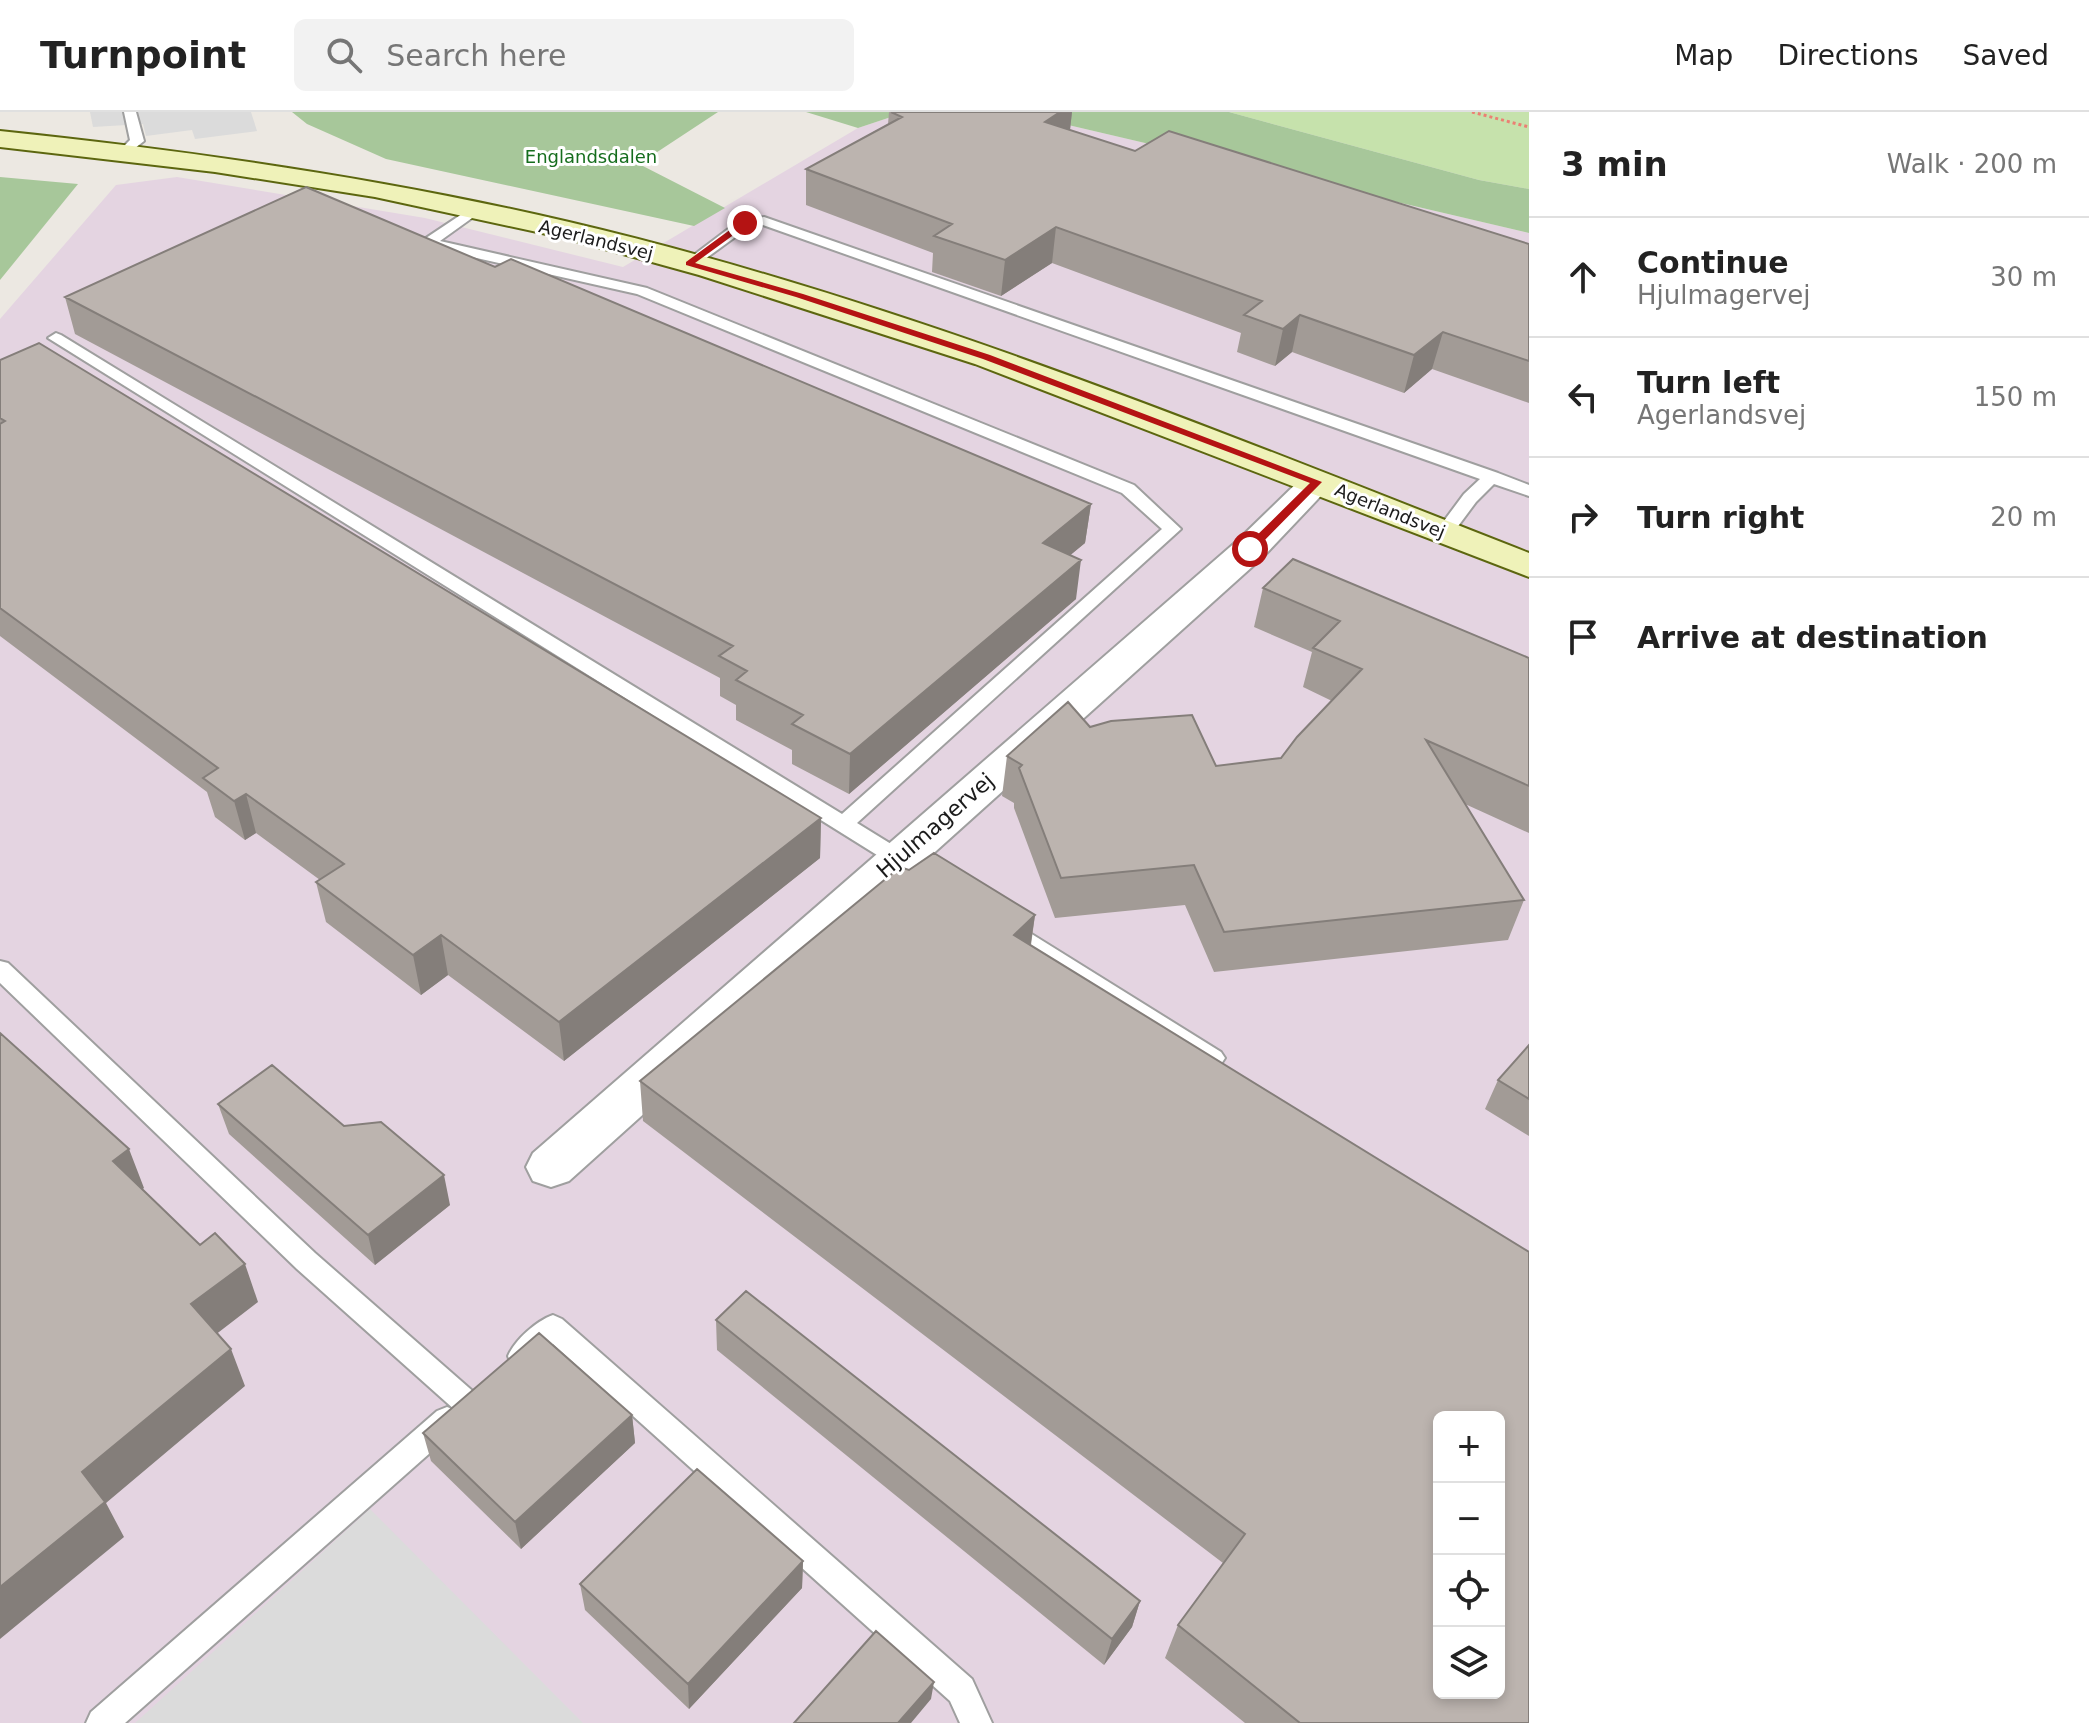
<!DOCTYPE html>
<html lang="en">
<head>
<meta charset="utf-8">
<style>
	:root { --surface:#fff; --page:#f2f2f2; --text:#222; --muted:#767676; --line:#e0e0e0 }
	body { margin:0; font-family:"DejaVu Sans",sans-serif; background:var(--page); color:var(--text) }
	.controls { position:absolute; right:24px; bottom:24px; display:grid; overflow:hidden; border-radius:12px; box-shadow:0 4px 12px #0003 }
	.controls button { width:72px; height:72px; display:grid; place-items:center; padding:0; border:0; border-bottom:2px solid var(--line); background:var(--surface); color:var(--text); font:40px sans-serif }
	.stop { position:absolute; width:24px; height:24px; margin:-18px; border:6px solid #b41313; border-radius:50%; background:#fff }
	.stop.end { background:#b41313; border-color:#fff; box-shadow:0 2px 8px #0008 }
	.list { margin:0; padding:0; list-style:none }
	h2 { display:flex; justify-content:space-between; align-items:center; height:104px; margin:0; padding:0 32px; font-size:34px }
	h2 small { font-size:26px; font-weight:400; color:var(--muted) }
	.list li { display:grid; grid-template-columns:52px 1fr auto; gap:24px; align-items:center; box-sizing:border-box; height:120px; padding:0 32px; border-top:2px solid var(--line) }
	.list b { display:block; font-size:30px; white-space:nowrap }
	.list p { margin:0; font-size:26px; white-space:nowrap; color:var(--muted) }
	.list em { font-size:26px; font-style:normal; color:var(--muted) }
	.icon { flex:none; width:44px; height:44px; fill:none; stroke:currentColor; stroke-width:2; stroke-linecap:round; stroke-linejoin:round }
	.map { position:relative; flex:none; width:1529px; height:1611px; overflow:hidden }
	header { display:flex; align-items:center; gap:48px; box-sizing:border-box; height:112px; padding:0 40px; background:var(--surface); border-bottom:2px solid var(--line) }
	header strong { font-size:38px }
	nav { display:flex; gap:44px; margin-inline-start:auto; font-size:28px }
	.search { width:560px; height:72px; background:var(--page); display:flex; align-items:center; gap:20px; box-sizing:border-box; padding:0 28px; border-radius:12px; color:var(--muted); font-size:30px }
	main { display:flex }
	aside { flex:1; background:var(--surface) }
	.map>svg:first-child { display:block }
</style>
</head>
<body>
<header>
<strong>Turnpoint</strong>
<div class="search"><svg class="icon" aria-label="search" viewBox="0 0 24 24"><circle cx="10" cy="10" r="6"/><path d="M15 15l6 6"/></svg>Search here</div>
<nav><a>Map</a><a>Directions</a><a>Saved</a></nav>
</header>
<main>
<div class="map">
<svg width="1529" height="1611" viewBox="0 0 1529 1611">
	<rect width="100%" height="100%" fill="#ece8e2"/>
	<path fill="#e4d4e1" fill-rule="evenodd" d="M906,0h107l516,121v1490h-1529v-1404l116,-134 61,-8 248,41 198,49 235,-139zM1439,1305h60v276h-60z"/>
	<path fill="#c6e2ac" d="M1229,0h300v77l-50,-9z"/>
	<path fill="#a7c79a" d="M292,0h426l-79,52 86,44 -31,18 -308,-67 -79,-35z
		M806,0h100l-48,16z
		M1013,0h216l250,68 50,9v44z
		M0,65l78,7 -78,96z"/>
	<path fill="#dbdbdb" d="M90,0h161l6,19 -62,8 -3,-9 -46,6 -3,-12 -50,3z
		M370,1397l213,214h-448z"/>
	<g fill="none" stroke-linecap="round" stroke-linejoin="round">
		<defs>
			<path id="lane" d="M124,0h12l8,29 -19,15 -7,-4 12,-12z
				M474,94l5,1v6l-39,28 207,47 487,197 47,44 -324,294 60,37 3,5 -3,5h-16l-853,-532 8,-5 5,2 781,479 320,-285 -40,-36 -485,-199 -214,-48v-6z
				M764,105l734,256 31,12v11l-35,-12 -18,18 -26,35h-12l-3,-4 3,-4 26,-35 16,-15 -717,-254 -14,2 -55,40 -5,1 -7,-4 58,-44z
				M1006,806l215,134 4,6 -4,6 -8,3 -8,-3 -207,-132 -3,-6 3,-6z
				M0,849l8,2 307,290 161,141 4,9 -4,9 -10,3 -9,-3 4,8 -4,9 -332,294h-39l5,-11 346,-301 10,-4 8,3 -158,-141 -297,-286z
				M553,1203l9,4 410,360 20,44h-32l-10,-22 -397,-357 -22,20 -10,4 -10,-4 -3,-8c7,-16 28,-35 45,-41z"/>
			<path id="street" d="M1317,360l12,3 5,7 -71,75 -694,624 -18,6 -18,-6 -7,-14 7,-14 704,-612 68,-66z"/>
			<path id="secondary" d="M0,19c192,20 381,47 569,91 329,77 646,208 960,331v24l-554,-213 -276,-89 -134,-37 -190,-41 -160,-25 -215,-25z"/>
		</defs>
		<use href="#lane" stroke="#9f9f9f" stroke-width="4"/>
		<use href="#street" stroke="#9f9f9f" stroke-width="4"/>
		<use href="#secondary" stroke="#5c660f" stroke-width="4"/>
		<path stroke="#eb8073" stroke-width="3" stroke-dasharray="3 3" stroke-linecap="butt" d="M1472,0l57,15"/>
		<use href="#lane" fill="#fff" fill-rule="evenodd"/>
		<use href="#street" fill="#fff" fill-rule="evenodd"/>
		<use href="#secondary" fill="#eff2b9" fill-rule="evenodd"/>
	</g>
	<path fill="#a29b96" d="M889,0h183l-2,18 65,21 394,93v159l-97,-34 -28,24 -112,-41 -17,14 -38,-14 4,-19 -189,-70 -51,33 -69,-24 1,-19 -127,-48v-36l82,-45z
		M495,155l596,237 -6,39 -15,12 6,44 -227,195 -57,-30v-14l-56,-30v-15l-16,-9v-18l-645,-344 -10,-37z
		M0,248l821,458 -1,40 -256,203 -116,-86 -27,20 -95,-73 -10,-40 4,-2 -64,-47 -11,7 -30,-23 -8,-25 -207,-156z
		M1263,476l266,70v175l-64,-29 59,96 -16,40 -294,32 -29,-67 -130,13 -41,-110v-5l-12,-7 5,-40 83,-29 126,39 65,-8 51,-57 -29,-14 9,-35 -58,-25z
		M1035,803l-4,30 498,778h-284l-80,-65 13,-33 45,-62 -580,-442 -3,-40z
		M1529,933v91l-44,-27 13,-29z
		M218,992l126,22 106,79 -75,60 -146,-131z
		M716,1208l424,281 -8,26 -28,38 -387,-315z
		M632,1303l3,28 -114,106 -90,-88 -8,-28z
		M803,1449l-1,27 -113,121 -104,-99 -5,-26z"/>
	<path fill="#847e7a" d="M1060,0h12l-3,26 -24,-16z
		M1056,115l-4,36 -51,33 4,-36z
		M1300,203l-8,37 -17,14 8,-37z
		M1443,220l-11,37 -28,24 10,-38z
		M1091,392l-6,39 -47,39 5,-39z
		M1081,448l-5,39 -227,195 1,-40z
		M246,682l10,39 -11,7 -11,-39z
		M821,706l-1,40 -256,203 -5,-39z
		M1035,803l-6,40 -15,-20z
		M441,823l7,40 -27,20 -8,-40z
		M129,1037l15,39 -15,12 -16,-39z
		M444,1063l6,30 -75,60 -7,-30z
		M245,1152l13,38 -52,40 -15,-38z
		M231,1237l14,37 -139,117 18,34 -124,102v-52l82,-115z
		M632,1303l3,28 -114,106 -6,-27z
		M803,1449l-1,27 -113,121 -1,-25z
		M1140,1489l-8,26 -28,38 8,-26z
		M934,1570l-3,17 -20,24h-13z"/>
	<path fill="#bcb4af" stroke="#847e7a" stroke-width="2" fill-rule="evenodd" d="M891,0h169l-15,10 90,29 34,-20 360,113v117l-86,-29 -29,23 -114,-40 -17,14 -39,-14 18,-14 -206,-74 -51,33 -71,-24 18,-12 -146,-55 96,-52z
		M306,75l189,80 16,-8 580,245 -48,39 38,17 -231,194 -58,-30 11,-9 -67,-35 11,-9 -28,-15 14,-10 -668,-349z
		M39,231l782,475 -262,204 -118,-87 -28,20 -97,-73 28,-18 -98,-70 -12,7 -31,-23 15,-10 -218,-160v-184l5,-3 -5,-3v-58z
		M1293,447l236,99v128l-103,-46 98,160 -300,32 -30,-67 -133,13 -42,-110 3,-3 -15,-9 61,-54 22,25 21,-6 81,-6 24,51 65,-8 16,-21 65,-68 -49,-21 27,-27 -77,-33z
		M934,741l101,62 -21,20 515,317v471h-229l-122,-98 67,-91 -605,-453 260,-214 9,3zM1439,1305h60v276h-60z
		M0,921l129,116 -16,12 87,84 15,-12 30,31 -54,40 40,45 -149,123 23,30 -105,85z
		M1529,933v54l-31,-19z
		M272,953l72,61 37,-4 63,53 -76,60 -150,-131z
		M746,1179l394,310 -28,38 -396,-319z
		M539,1221l93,82 -117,107 -92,-89z
		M697,1357l106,92 -115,123 -108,-100z
		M876,1519l58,51 -36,41h-104z"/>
	<path fill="#b41313" d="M742,109l8,2 -55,40 108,31 187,61 332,127 -68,69h-8v-5l64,-63 -327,-124 -187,-62 -110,-32v-3z"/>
	<g text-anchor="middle" stroke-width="6" stroke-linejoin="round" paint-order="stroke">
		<g font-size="18" fill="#156d1d" stroke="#fff">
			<text x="591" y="51">Englandsdalen</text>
		</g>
		<g font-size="18" fill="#1b1b1b" stroke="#fff">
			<text transform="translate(596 128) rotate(14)" y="6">Agerlandsvej</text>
			<text transform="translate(1390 399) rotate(22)" y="6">Agerlandsvej</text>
		</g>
		<g font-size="22" fill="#1b1b1b" stroke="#fff">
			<text transform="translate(935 713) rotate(-41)" y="8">Hjulmagervej</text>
		</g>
	</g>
</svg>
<div class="controls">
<button>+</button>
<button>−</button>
<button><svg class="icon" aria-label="locate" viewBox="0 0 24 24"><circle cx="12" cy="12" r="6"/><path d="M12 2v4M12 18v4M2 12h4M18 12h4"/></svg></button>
<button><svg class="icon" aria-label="layers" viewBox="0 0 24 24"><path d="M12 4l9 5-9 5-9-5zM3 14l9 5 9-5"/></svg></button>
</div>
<div class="stop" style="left:1250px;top:437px"></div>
<div class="stop end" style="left:745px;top:111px"></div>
</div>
<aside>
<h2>3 min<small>Walk · 200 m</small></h2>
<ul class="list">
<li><svg class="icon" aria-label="ahead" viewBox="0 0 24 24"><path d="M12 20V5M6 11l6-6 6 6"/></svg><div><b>Continue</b><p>Hjulmagervej</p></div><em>30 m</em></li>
<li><svg class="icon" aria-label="left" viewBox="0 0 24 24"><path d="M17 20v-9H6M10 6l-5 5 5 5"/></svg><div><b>Turn left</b><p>Agerlandsvej</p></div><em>150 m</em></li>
<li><svg class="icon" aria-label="right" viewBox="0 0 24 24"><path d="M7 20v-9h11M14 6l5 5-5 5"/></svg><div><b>Turn right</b></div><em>20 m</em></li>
<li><svg class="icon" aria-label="arrive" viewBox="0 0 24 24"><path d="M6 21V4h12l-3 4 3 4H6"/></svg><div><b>Arrive at destination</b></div></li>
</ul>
</aside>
</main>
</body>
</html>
